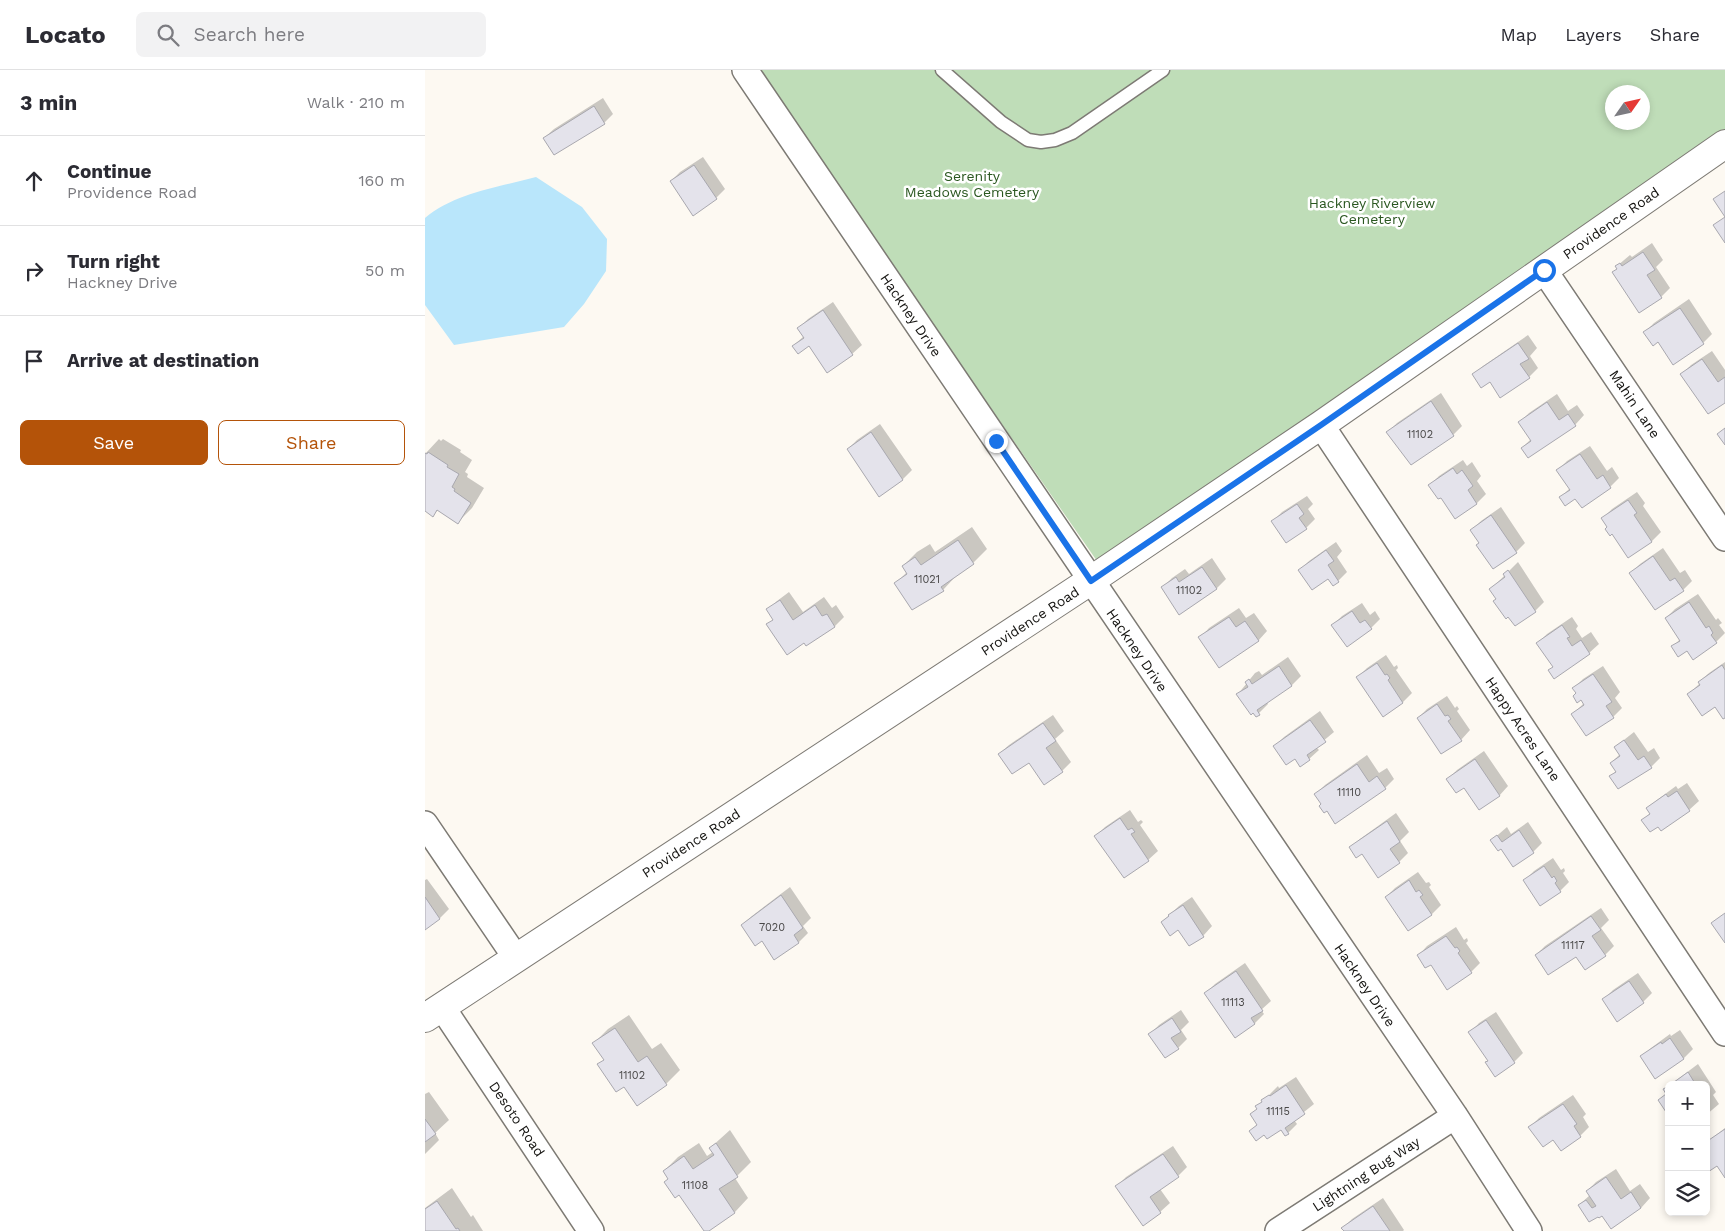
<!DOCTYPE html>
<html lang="en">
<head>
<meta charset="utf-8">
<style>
	:root { --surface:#fff; --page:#f2f2f3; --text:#2b2b33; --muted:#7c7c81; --line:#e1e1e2; --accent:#b45309 }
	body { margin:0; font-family:"Work Sans",sans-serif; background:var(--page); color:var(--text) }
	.controls { position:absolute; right:15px; bottom:15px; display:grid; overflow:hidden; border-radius:8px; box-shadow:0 2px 8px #0003 }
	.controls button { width:45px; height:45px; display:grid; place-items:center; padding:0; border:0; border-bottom:1px solid var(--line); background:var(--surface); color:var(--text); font:25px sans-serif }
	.compass { position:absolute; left:1180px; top:15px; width:45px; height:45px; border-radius:50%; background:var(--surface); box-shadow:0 2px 8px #0003; rotate:56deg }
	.stop { position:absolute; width:15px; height:15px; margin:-11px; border:4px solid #1a73e8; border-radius:50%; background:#fff }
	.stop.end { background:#1a73e8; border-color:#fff; box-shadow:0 1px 5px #0008 }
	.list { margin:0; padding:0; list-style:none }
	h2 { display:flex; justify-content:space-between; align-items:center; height:65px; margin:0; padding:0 20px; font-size:21px }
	h2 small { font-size:16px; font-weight:400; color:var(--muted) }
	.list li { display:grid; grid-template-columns:32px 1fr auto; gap:15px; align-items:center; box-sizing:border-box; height:90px; padding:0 20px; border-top:1px solid var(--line) }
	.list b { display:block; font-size:19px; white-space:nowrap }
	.list p { margin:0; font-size:16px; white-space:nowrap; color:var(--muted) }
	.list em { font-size:16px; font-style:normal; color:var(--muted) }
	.actions { display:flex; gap:10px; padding:15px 20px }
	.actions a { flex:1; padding:11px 0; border:1px solid var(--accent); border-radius:8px; text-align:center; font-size:18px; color:var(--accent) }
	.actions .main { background:var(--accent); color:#fff }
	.icon { flex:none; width:28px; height:28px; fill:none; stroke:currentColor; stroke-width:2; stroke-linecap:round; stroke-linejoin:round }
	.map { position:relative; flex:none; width:1300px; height:1161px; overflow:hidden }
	header { display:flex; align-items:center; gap:30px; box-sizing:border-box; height:70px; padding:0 25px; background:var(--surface); border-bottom:1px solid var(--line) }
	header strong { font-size:24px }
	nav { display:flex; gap:28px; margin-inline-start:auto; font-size:18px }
	.search { width:350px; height:45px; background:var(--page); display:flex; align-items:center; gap:12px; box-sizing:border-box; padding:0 18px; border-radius:8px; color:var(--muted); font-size:19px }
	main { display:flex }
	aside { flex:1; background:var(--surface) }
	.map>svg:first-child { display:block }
</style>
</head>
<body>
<header>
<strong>Locato</strong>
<div class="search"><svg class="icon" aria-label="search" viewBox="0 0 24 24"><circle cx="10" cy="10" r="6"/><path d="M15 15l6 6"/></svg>Search here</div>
<nav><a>Map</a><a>Layers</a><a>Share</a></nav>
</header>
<main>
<aside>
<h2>3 min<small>Walk · 210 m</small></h2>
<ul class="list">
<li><svg class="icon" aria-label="ahead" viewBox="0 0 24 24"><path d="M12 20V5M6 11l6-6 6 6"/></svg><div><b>Continue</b><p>Providence Road</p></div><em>160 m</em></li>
<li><svg class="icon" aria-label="right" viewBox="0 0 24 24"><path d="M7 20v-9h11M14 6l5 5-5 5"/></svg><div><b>Turn right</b><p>Hackney Drive</p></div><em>50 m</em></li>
<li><svg class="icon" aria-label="arrive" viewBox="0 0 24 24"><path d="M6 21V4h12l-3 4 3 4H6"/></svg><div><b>Arrive at destination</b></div></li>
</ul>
<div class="actions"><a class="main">Save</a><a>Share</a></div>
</aside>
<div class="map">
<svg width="1300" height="1161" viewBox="0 0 1300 1161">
	<rect width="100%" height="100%" fill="#fdf9f2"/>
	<path fill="#bfddb8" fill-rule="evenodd" d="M322,0h978v67l-628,424 -152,-219zM1188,22h30v30h-30z"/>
	<path fill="#b9e6fb" d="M111,107l46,30 25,32 -1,32 -22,33 -20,23 -110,18 -29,-40v-87c29,-25 74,-31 111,-41z"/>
	<path fill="#0003" d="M178,28l10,16 -9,9 -60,15 10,-9z
		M278,87l22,32 -9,9 -45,-17 9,-9z
		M1227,173l11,17 -7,7 14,21 -9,9 -44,-31 13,-11 2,2z
		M1264,229l23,35 -9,9 -30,20 -15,-22 -13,-9 9,-9z
		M408,232l29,43 -10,9 -42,-9 -17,1 11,-10 -5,-8 9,-9z
		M1103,265l9,13 -7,8 8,12 -9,9 -39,4 -16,-6 9,-9z
		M1287,281l13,19v31l-43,-27 9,-9z
		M1016,323l21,33 -9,9 -42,28 -23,-31 9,-9z
		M1132,324l11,17 9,-6 7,10 -9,10 -53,23 9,-9 -11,-17 9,-9z
		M455,354l32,46 -9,9 -23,16 -32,-46 9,-9z
		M14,369l2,2 2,-2 18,11 -1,2 12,8 -7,12 3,2 -1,3 17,11 -12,20 -14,14 -20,-12 -5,5 -8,-5v-56z
		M1165,376l17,25 5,-4 7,11 -9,9 -34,10h-15l9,-9 -12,-18 9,-9z
		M1038,390l4,6 5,-4 9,14 -4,5 9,13 -9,9 -21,15 -15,-22 -11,-11 9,-9z
		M1212,422l8,11 -2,3 18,26 -9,9 -23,15 -26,-38 9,-9z
		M882,426l6,8 -5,5 7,10 -9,9 -33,-7 9,-9z
		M1076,437l24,36 -9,9 -22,16 -22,-38 9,-9z
		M547,457l15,22 -14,14 -17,13 -13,14 -47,-7 11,-11 -4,-6 14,-14 13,-8 5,8z
		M911,472l6,9 -5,6 10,15 -9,9 -38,-11 9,-9z
		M1238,478l17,25 5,-3 7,11 -9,9 -52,-17 9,-9z
		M787,488l14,21 -9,9 -37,25 -17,-26 9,-9 13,-9 4,5z
		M1093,492l26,40 -9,9 -38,-13 -6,-9z
		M364,522l14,20 21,-15 8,11 4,-3 8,12 -9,9 -28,18 -3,-3 -36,-16 6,-6 -6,-9 9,-9z
		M1273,524l18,26 2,-2 4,5 -3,2 6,8 -9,9 -29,7 -14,-2 7,-8 -14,-21 9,-9z
		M937,533l8,12 5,-4 5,8 -9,9 -38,-3 9,-9z
		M814,538l7,10 8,-5 13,18 -9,10 -58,-3 9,-10z
		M1147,547l6,9 -2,3 6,9 9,-6 8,12 -10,9 -35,24 -4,-7 4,-4 -16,-23 9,-9z
		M961,585l8,12 3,-2 1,3 -2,2 16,23 -9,9 -20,13 -25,-38 9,-9z
		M863,587l13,19 -9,9 -25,17 1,2 -12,12 -18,-22 17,-21 4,-2 3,4z
		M1300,592v55l-9,-11 -27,-12 11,-11 -1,-1 10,-9z
		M1178,596l17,26 -5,6 7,10 -9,9 -40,-3 11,-11 -10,-15 9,-9z
		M1022,626l8,12 2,-2 2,3 -2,2 13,19 -9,10 -43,-22 9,-9z
		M895,641l14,21 -18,15 3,3 -10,9 -9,6 -5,-8 -20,-11 9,-9z
		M628,645l11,16 -9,8 16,23 -9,9 -63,-17 10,-9z
		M1209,662l14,20 6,-4 6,10 -9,9 -41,10 6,-6 -5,-8 9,-9 -5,-7z
		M1059,681l24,35 -9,10 -35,-10 -16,-7 9,-9z
		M942,685l12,18 8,-5 7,11 -9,9 -62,16 -7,-10 9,-9z
		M1262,713l12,18 -10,9 -28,19 -3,-4 -15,-5 7,-7 -3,-4 10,-9 19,-14 2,3z
		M705,740l8,12 3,-2 2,2 -3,3 18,26 -10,9 -24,17 -28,-41 9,-9z
		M971,743l13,19 -9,9 8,12 -9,9 -37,-10 -11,-4 9,-9z
		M1103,752l14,21 -9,9 -19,13 -12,-18 -10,-7 15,-13 4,7z
		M1128,788l8,12 3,-2 1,3 -2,2 6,9 -9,9 -35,-11 9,-9z
		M993,802l8,11 3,-1 2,3 -2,2 12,18 -9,9 -24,16 -22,-33 9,-9z
		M2,809l22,30 -9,9 -15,10v-48z
		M365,817l21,31 -8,8 5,7 -9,9 -24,16 -13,-19 -20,-14 10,-9z
		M767,827l20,29 -9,10 -13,9 -12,-17 -16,-6 17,-16z
		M1176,838l8,12 -8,8 13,18 -9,9h-69l9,-9z
		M1031,857l8,13 3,-2 1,3 -2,2 14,20 -9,9 -40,-9 -13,-7 9,-10z
		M820,893l26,38 -10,9 3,4 -9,9 -20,14 -29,-44 9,-9z
		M1213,903l14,20 -9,9 -39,-3 9,-9z
		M756,940l8,12 -8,8 6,9 -9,9 -28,-14 9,-9z
		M1071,942l27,41 -9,9 -28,1 3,-3 -19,-27 9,-10z
		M204,945l23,34 9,-6 19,27 -14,14 -42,1 -25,-20 6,-6 -11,-16 14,-14z
		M1255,960l13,19 -9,9 -42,-1 9,-9 19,-14 1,2z
		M1273,994l18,28 -3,3 6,9 -13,11v-30h-36z
		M871,1007l18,27 -20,16 3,4 -9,9 -6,-5 -17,5 -14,-2 7,-8 -6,-9 6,-6 -1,-1 21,-21 1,2z
		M4,1022l20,28 -14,13 4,7 -14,14v-60z
		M1148,1025l13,19 -3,3 6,10 -9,9 -19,13 -7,-10 -24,-12 9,-9z
		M1300,1058v48l-19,-33z
		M305,1060l21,32 -16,16 13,20 -13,14 -30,19 -41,-60 14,-14 21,-14 8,13 6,-4 -3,-4z
		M748,1076l14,21 -9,9 -18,13 10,14 -10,9 -17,12 -26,-38 9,-9z
		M1191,1099l14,22 10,-7 10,14 -9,10 -38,6 -24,-9 11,-10 -3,-4 9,-9z
		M27,1118l19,29 2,-2 10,16h-58v-23z
		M958,1128l21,32 -1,1h-58l-2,-3 9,-9z"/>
	<path fill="#e4e3eb" stroke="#a9a8af" d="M169,36l11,18 -51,31 -11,-17z
		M269,95l23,34 -24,17 -23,-35z
		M1300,121v52l-12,-18 12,-8 -12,-18z
		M1218,182l12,18 -8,5 15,23 -23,15 -27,-41 5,-3 -2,-3 5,-3 2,3z
		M1255,238l24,36 -31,21 -15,-23 -5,4 -10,-14z
		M398,240l30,45 -26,18 -18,-27 -11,8 -6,-8 12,-8 -7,-10z
		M1093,273l11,16 -9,5 10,14 -30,20 -10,-16 -9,6 -9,-14z
		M1277,289l16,23 7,-5v26l-17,11 -28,-40z
		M1006,331l23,35 -43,29 -25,-33z
		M1122,332l12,18 9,-6 8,12 -48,32 -7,-10 10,-7 -13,-19z
		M1300,358v17l-8,-11z
		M446,362l32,48 -24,17 -32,-48z
		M3,382l20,13 -1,2 12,7 -7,13 3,2 -1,2 17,12 -13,21 -21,-14 -4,7 -8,-6v-58l2,1z
		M1155,384l17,25 6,-4 8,13 -29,20 -7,-9 -10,7 -6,-9 11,-7 -14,-20z
		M1028,398l4,6 5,-4 11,16 -5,4 9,14 -22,15 -14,-21 -3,1 -10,-14z
		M1203,430l9,13 -3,2 18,27 -24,16 -16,-24 -2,2 -5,-7 2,-2 -6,-9z
		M872,434l7,10 -5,4 8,11 -21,14 -15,-22z
		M1066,445l26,38 -24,16 -17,-24 3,-2 -9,-13z
		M533,470l16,24 -33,23 3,4 -32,19 -18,-27 13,-9 -5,-8 13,-9 6,8z
		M901,480l8,11 -6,4 11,17 -6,4 -5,-7 -16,11 -14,-20z
		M1228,486l17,25 5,-3 9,13 -29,19 -26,-37z
		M777,497l15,22 -38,26 -18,-28 15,-10 3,5z
		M1083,500l28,42 -21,14 -7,-9 -2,2 -13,-18 3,-2 -7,-10 16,-12 -2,-3z
		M355,530l13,20 22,-15 7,11 5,-2 8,13 -29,19 -2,-3 -17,12 -21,-31 7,-4 -7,-11z
		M1264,532l17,26 3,-2 4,7 -2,2 6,8 -24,17 -6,-9 -9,6 -7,-11 9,-5 -15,-23z
		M927,541l8,12 5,-3 7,9 -25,18 -16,-22z
		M804,547l7,10 9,-6 14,20 -40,27 -21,-31z
		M1137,555l8,12 -3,1 5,8 9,-6 9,14 -36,25 -6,-9 5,-3 -17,-24z
		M952,593l8,12 2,-1 3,4 -2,2 15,23 -20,14 -27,-40z
		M1297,595l3,5v48l-2,1 -8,-12 -13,9 -15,-22 13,-9 -2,-3z
		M854,596l13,20 -35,24 3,5 -4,2 -3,-4 -2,2 -15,-21 12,-7 -3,-5 4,-3 3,5z
		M1168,604l19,28 -6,4 8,12 -28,18 -15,-22 13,-9 -3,-5 -4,3 -4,-7 3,-3 -4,-5z
		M1012,634l8,12 3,-1 3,4 -3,2 14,20 -21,13 -24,-36z
		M885,650l16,22 -19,13 3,5 -10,7 -5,-8 -9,6 -13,-19z
		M618,653l13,18 -10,7 17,24 -19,13 -15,-22 -17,11 -14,-20z
		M1199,670l14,20 6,-4 8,12 -34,21 -9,-13 7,-4 -6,-9 10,-7 -6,-9z
		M1050,689l25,37 -21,14 -15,-22 -8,5 -10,-14z
		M932,694l12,18 8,-6 9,13 -51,35 -8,-13 -3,2 -5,-7 2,-2 -7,-10z
		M1252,721l13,20 -29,20 -3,-4 -8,5 -9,-12 9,-6 -4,-6 20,-14 2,3z
		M695,748l8,12 4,-2 3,4 -4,2 18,27 -25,17 -30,-42z
		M962,751l13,21 -10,7 10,14 -22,15 -16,-24 -6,4 -7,-11z
		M1094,760l15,23 -21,14 -12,-18 -3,2 -8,-11 7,-5 5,7z
		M1119,796l8,12 2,-2 3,5 -2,2 6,9 -21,14 -17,-26z
		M984,810l7,12 3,-2 4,5 -3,2 12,18 -24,16 -23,-34z
		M356,825l22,33 -9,7 5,8 -25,17 -12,-19 -7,5 -14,-21z
		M0,827l15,22 -15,11z
		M758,835l21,32 -15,9 -11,-16 -8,6 -9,-14 8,-6 -1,-1z
		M1300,843v30l-14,-20z
		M1166,846l10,14 -9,6 14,20 -21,14 -9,-13 -28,18 -13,-20z
		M1021,866l9,12 2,-1 3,4 -2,2 14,20 -25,17 -16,-25 -6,3 -8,-13z
		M811,901l27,40 -12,7 4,6 -20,14 -31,-45z
		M1204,911l15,22 -27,19 -15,-23z
		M747,948l9,14 -10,6 8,11 -14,9 -17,-24z
		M1061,950l29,43 -20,14 -10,-15 3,-1 -20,-29z
		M190,958l23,34 9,-6 20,29 -30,21 -13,-19 -8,5 -19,-28 7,-4 -12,-17z
		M1245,968l14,21 -29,20 -15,-23 21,-14 1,2z
		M1263,1002l8,13h-26z
		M861,1015l19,29 -20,14 4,6 -4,2 -4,-6 -14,9 -3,-4 -8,6 -7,-10 8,-6 -7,-11 7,-5 -2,-3 7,-4 -1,-2 8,-5 1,1z
		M1244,1016v24l-3,2 -8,-12 8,-6 -3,-5z
		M1138,1034l14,20 -3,2 7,11 -20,14 -8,-11 -10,7 -15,-20z
		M0,1049l11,15 -11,8z
		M1300,1059v49l-8,-12 -9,6 -2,-3v-27z
		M291,1073l22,34 -19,12 16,24 -26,18h-5l-25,-36 -4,3 -11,-16 4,-3 -5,-8 21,-15 9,13 21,-14 -5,-7z
		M738,1084l16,23 -29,20 11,16 -18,13 -28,-40z
		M1181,1107l15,22 10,-7 10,16 -30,21 -9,-13 -3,2 -1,-1 -9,5 -11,-17 8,-5 6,8 4,-2 -10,-15z
		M12,1131l19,28 2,-1 2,3h-35v-22z
		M948,1136l17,25h-46l-3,-3z"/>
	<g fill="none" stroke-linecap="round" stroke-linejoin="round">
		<defs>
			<path id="service" d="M517,0l59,52 27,18 13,2 14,-2 17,-7 91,-63"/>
			<path id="minor" d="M320,0l710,1046 74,115
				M1119,200l181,268
				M896,355l404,608
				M0,754l91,134
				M17,937l149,224
				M853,1161l177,-115"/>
			<path id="tertiary" d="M0,948l665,-437 231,-156 404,-281"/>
		</defs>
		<use href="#service" stroke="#7d7a74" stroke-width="15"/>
		<use href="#minor" stroke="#7d7a74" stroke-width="28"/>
		<use href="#tertiary" stroke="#7d7a74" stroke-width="30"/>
		<use href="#service" stroke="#fff" stroke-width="12"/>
		<use href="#minor" stroke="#fff" stroke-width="25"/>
		<use href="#tertiary" stroke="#fff" stroke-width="28"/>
	</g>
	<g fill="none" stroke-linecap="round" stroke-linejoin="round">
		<path stroke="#1a73e8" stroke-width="6" d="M571,371l95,140 230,-156 223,-155"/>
	</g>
	<g text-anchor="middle" stroke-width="5" stroke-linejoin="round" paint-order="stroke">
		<g font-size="11" fill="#484747">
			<text x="995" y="368">11102</text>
			<text x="502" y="513">11021</text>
			<text x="764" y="524">11102</text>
			<text x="924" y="726">11110</text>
			<text x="347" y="861">7020</text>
			<text x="1148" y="879">11117</text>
			<text x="808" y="936">11113</text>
			<text x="207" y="1009">11102</text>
			<text x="853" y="1045">11115</text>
			<text x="270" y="1119">11108</text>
		</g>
		<g font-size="14" fill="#2a5720" stroke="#fff">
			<text x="547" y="111">Serenity<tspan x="547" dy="16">Meadows Cemetery</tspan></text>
			<text x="947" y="138">Hackney Riverview<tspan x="947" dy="16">Cemetery</tspan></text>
		</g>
		<g font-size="14" fill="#141310" stroke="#fff">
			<text transform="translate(1186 153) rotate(-35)" y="5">Providence Road</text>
			<text transform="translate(486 245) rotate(56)" y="5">Hackney Drive</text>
			<text transform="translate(1210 334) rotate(56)" y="5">Mahin Lane</text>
			<text transform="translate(605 551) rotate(-33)" y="5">Providence Road</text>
			<text transform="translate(712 580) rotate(56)" y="5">Hackney Drive</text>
			<text transform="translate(1098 659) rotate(56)" y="5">Happy Acres Lane</text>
			<text transform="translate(266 773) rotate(-33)" y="5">Providence Road</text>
			<text transform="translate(940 915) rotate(56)" y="5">Hackney Drive</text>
			<text transform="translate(92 1049) rotate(56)" y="5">Desoto Road</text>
			<text transform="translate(941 1104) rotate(-33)" y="5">Lightning Bug Way</text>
		</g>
	</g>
</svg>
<div class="controls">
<button>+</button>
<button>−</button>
<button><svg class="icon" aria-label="layers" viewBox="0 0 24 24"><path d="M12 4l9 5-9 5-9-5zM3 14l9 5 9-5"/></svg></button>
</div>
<svg class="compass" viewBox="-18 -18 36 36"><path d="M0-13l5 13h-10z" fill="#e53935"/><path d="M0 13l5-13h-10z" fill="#7c7c81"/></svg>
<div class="stop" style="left:1119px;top:200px"></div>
<div class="stop end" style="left:571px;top:371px"></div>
</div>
</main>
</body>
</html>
